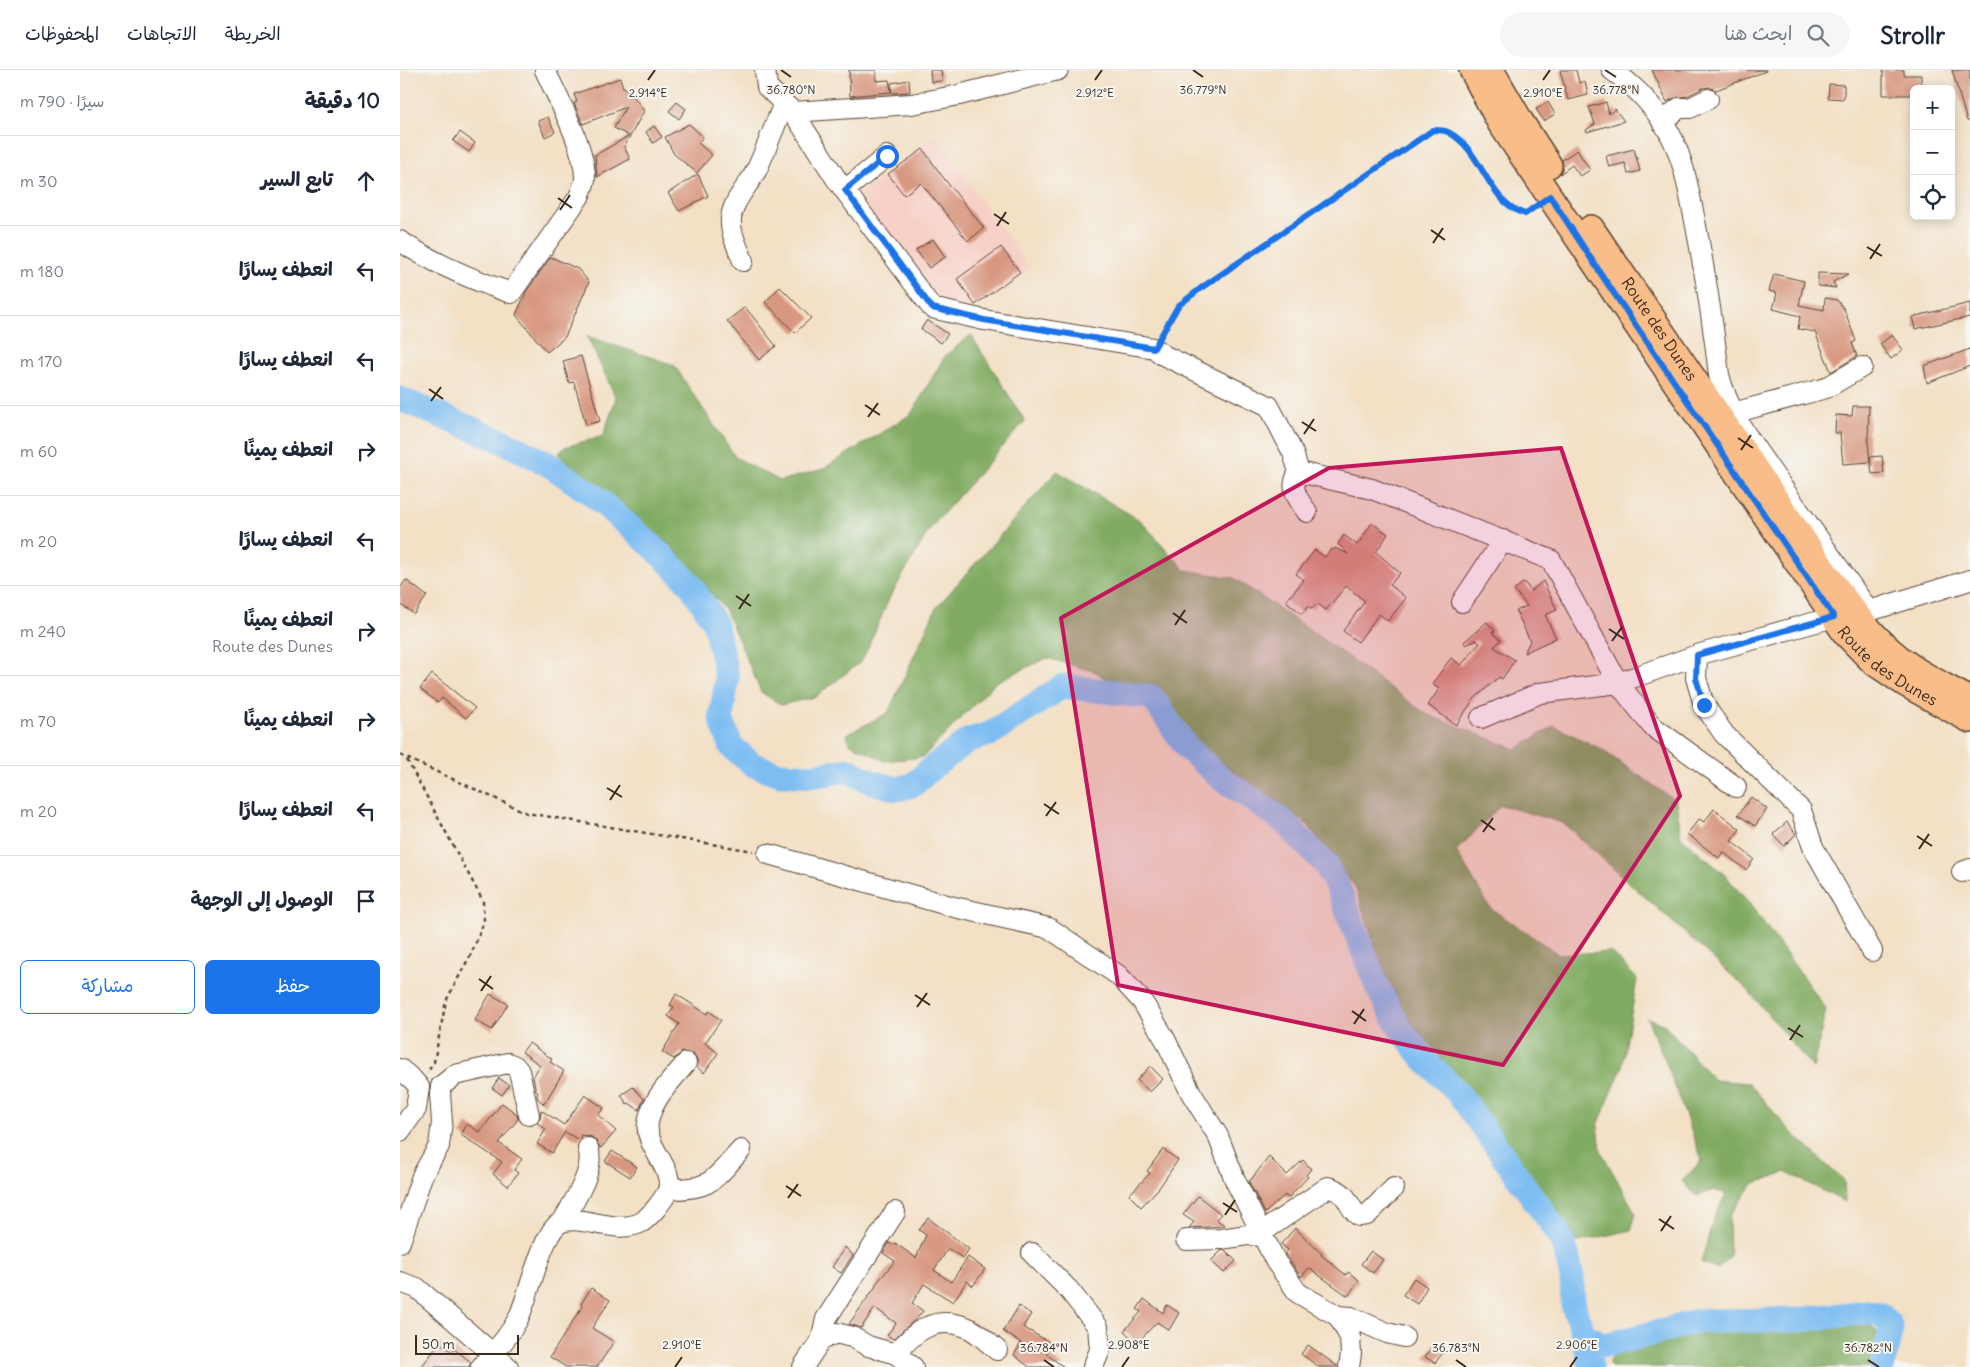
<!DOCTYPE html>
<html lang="ar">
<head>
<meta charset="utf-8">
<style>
	:root { --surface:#fff; --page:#f6f6f7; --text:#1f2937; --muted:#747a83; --line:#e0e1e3; --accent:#1a73e8 }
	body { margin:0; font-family:Delius,"Playpen Sans Arabic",sans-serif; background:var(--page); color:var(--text); direction:rtl }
	.controls { position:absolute; right:15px; top:15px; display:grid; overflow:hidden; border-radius:8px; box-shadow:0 2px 12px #0003 }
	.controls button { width:45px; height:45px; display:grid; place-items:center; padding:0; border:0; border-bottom:1px solid var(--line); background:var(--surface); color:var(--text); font:25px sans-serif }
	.scale { position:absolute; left:15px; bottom:12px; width:104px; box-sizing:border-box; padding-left:5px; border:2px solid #3b2a1e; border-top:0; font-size:14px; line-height:18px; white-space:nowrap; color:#3b2a1e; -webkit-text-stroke:4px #f6f6f2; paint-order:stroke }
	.stop { position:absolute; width:15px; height:15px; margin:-11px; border:4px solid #1a73e8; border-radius:50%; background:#fff }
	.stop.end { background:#1a73e8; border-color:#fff; box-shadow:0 1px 5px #0008 }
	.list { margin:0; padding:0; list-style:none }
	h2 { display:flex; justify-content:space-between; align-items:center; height:65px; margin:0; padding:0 20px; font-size:21px }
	h2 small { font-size:16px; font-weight:400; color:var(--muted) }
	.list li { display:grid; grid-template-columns:32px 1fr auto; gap:15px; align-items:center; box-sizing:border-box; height:90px; padding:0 20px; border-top:1px solid var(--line) }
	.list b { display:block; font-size:19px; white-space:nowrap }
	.list p { margin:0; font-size:16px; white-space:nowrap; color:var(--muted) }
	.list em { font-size:16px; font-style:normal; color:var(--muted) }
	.actions { display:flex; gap:10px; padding:15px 20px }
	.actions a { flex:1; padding:11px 0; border:1px solid var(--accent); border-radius:8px; text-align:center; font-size:18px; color:var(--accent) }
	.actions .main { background:var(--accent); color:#fff }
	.icon { flex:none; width:28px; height:28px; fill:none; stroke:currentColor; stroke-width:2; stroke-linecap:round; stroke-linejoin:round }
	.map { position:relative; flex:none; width:1570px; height:1297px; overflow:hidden; direction:ltr }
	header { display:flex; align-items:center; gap:30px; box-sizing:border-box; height:70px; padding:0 25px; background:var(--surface); border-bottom:1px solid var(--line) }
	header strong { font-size:24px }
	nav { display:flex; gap:28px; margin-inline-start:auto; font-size:18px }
	.search { width:350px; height:45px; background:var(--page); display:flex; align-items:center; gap:12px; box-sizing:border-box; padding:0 18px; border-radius:28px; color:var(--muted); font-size:19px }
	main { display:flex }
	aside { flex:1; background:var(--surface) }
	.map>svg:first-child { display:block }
</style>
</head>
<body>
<header>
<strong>Strollr</strong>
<div class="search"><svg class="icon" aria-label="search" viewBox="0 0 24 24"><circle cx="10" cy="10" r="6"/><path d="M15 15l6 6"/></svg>ابحث هنا</div>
<nav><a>الخريطة</a><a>الاتجاهات</a><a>المحفوظات</a></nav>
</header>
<main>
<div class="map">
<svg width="1570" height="1297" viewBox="0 0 1570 1297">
	<rect width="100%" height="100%" fill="#f6f6f2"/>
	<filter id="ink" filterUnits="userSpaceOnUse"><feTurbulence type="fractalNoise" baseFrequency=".02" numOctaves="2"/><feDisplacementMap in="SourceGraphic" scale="10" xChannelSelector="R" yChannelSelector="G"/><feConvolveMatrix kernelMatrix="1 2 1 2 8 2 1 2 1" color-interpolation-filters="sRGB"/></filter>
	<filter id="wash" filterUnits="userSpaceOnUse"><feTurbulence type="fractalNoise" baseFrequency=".0096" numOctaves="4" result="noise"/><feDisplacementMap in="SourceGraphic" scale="20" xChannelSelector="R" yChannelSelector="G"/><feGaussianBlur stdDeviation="1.12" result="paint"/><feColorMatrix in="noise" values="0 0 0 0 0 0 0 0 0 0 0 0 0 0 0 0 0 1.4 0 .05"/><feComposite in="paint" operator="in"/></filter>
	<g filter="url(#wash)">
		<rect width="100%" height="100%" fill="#f3e0c5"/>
		<path fill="#f7d1c8" d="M536,67l94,132 -56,42 -35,-9 -80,-106z"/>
		<path fill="#81ab62" stroke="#5e6a40" d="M571,265l54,86 -96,109 -40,69 -27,62 -47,36 -34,8 -20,-13 -35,-81 -54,-64 -114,-93 7,-7 38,-11 13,-38 -29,-62 87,29 61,92 45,24 43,-12 88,-55 34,-58z
			M657,401l84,50 44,49 49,8 89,61 103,75 90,35 38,-23 45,22 77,53 5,36 43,37 27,31 75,104 -13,59 -66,-79 -184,-166 -62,-18 -45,46 34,57 68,46 53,-2 26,27 -15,89 -24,57 3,26 35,63 -5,16 -58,13 -101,-148 -64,-77 -24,-47 -29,-84 -47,-62 -212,-153 -49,-14 -51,24 -73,75 -38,4 -36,-18 -2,-9 41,-21 48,-105z
			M1247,948l18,7 49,55 35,3 41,48 54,50 1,21 -59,-30 -33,12 -24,32 1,40 -12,13 -17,-7 13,-44 12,-24 -12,-4 -18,6 -14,-15 20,-21 -37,-100z
			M1467,1250l10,12 -4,35h-262l-3,-6 5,-5 25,-15 63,-16 92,-1z"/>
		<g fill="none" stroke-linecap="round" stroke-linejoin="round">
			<path stroke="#7ebdf2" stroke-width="25" d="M0,329l102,42 46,23 45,31 59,51 38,38 25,39 12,55 -6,41 10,27 22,19 27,9 31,2 37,-6 21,11 28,8 16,-4 21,-19 35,-26 21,-6 73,-48 89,11 35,51 37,33 22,14 38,27 41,42 14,26 39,99 22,39 24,31 35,35 99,139 8,18 6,27 1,27 11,30 21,10 54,-13 39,-11 99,-1 71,-8 13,3 8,9 2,5 -9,38
				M1184,1265l7,32"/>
		</g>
		<g id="blocks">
			<path fill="#d89780" d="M449,0h27v11l13,-1 2,12 -41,4z
				M530,0h11l1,11 -11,1z
				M1160,0h16l3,13 6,-2 3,14 -20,5z
				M1252,0h114v1l-50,19 -7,-3 -6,1 -16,8 -15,3 -5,3z
				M1483,0h21v5h17v14h-7v6h-31z
				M1552,0h18v51h-3z
				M220,8l3,9 7,4 14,20 -20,36 6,12 -33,18 -2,-22 34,-19 -15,-8 12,-21 -43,17 -9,-21 3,-1 -3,-8z
				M509,10l1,12 -18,1 -1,-10z
				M1429,14l15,1v14l-16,-1z
				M277,32l9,7 -7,10 -10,-8z
				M1148,32l7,12 -11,7 -8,-12z
				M1206,32l3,12 6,-5 9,12 -37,11 -1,-2 9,-6 -6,-17z
				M148,47l7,15 -10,5 -7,-16z
				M289,54l14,13 -5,6 14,12 -15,18 -23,-19 -9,-17z
				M254,56l8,11 -9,6 -7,-11z
				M60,62l15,11 -6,9 -16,-11z
				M523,79l19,27 42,52 -16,13 -47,-58 -17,12 -16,-21z
				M1234,79l6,22 -12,3 -3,-11 -16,4 -3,-11z
				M1177,80l13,20 -10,6 -8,-11 -12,9 3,-9 -1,-5z
				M298,104l10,22 -29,15 -11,-18z
				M533,169l12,18 -16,11 -13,-18z
				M601,177l19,25 -45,33 -18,-26z
				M151,187l27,12 11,13 -24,55 -18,15 -31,-37 10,-23z
				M1418,203l30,1 -15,8 3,6 -18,-2z
				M1374,204l30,7 -5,24 25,5 1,-12 12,2 7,9 12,32 -4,2 5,13 -26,16 -16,-40 -17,-3 2,-13 -27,-7 4,-16 -8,-2z
				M380,217l31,31 -16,15 -30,-31z
				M1570,233v14l-55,12 -3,-12z
				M345,237l31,39 -17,14 -32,-39z
				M527,250l21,14 -7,9 -20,-14z
				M1492,265l11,15 -12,9 -11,-15z
				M1570,279v17l-43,17 -3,-17z
				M181,286l19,65 -14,4 -12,-43 -5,1 -6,-22z
				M1453,336h16l-1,36 2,20 -27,2 -3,-31h-5l1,-18 16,1z
				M1482,386l2,17 -12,1 -2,-17z
				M972,453l16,11 -12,18 24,21 -10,12 16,13 -18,23 -9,-7 -21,28 -15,-11 22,-30 -19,-15 -20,24 -9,-7 -5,6 -4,-3 -6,8 -16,-13 18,-21 -8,-6 19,-24 10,7 6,-8 2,1 2,-2 13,6 -10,-10 6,-9 13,10z
				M6,510l21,16 -13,18 -14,-10v-16z
				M1143,511l14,29 -12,5 11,23 -32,15 6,-12 -14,-30 11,-5 -13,-16 10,-8 7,9z
				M1087,552l8,9 -3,1 9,8 -7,7 21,13 -13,19 -3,-2 -25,22 -18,26 -28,-20 11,-16 -7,-5 19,-26 10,7 19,-22 -4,-3 -10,5 -2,-3z
				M32,604l43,34 -9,10 -24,-20 -4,5 -18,-14z
				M1351,727l16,12 -12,17 -17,-11z
				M1314,739l26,20 -9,12 23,18 -8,11 -23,-18 -4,6 -32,-24 12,-15 5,3z
				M1387,752l9,12 -12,12 -11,-12z
				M90,924l18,10 -16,26 -17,-10z
				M276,924l31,20 2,-3 12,9 -16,23 13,10 -14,20 -7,-6v-8l-4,-5 -11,-2 -8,7 -12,-7 17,-28 -11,-8 6,-9 -4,-2z
				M129,973l23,16 -2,3 14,9 -20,33 -6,-5 -1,-4 1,-2 -2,-2 -3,-14 7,-12 -18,-13z
				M750,996l13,13 -13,13 -13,-12z
				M99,1008l10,7 -7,10 -10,-7z
				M233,1017l11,12 -5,11 -10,-7 -2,1 -6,-9z
				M185,1025l19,13 -6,7 18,16 -15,17 -9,-11 -11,-2 -2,5 -14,-8 -13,21 -15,-9 9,-15 -9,-6 3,-5 1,-8 23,15z
				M102,1033l15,11 1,5 -19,24 23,16 -8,11 4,3 -10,13 -15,-12 9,-12 -41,-27 6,-11 13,8z
				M763,1079l15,11 -19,28 -18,19 -12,-12 21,-22 -3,-2z
				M212,1081l25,16 -7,10 -25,-16z
				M869,1087l18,18 16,-15 8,9 -5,6 2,2 -20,21 -3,-3 -20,18 -16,-31z
				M798,1126l23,18 -5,5 9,7 -36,2 5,-6 -11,-7z
				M528,1148l41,31 -6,9 -15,-9 -14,21 17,12 17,-25 17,12 -12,17 -6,-5 -14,21 -29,-18 -12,19 11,8 -7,8 -23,20 -6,-4 9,-12 -21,-15 -14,20 -12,-4 27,-38 -1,-1 20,-24 -12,-8 6,-10 4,2 2,-2 21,15 10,-23 -7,-5z
				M895,1158l27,26 -1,1 25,20 2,-3 11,8 -11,16 -39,-28 -8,9 -16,-23 3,-4 -7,-6z
				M445,1177l8,8 -12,18 -9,-6z
				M825,1180l11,11 -12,12 -13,-12 10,-10z
				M971,1181l12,9 -10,13 -12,-9z
				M1014,1208l13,9 -10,17 -14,-9z
				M191,1218l19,12 -18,28 22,14 -17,25h-31l-16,-10 33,-52 -2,-1z
				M744,1229l19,14 4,-8 12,8 -10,17 -12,-8 -20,21 -13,-12 17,-19 -4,-3z
				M619,1236l12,8 -8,13 29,17 -6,10 18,13h-35l-15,-12 7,-12 -18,-12z
				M40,1273l12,9 2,-3 17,13 -2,5h-48z
				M1035,1274l9,7 -9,12 -10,-6z
				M908,1275l29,21v1h-18l-18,-13z"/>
		</g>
	</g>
	<g filter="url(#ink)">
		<use href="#blocks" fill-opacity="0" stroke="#574537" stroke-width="1"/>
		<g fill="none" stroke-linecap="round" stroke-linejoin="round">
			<defs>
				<path id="minor" d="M365,0l2,17 26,25 44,68 95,128 52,12 170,28 9,7 106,51 24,47 6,19
					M1212,0c24,17 44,38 58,64 14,26 19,58 25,87 10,51 18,102 24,154 11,44 41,79 66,116 27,38 54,77 81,116l3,4 101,-31
					M393,42l119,-8 47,-9 99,-25
					M1262,52l17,-14h11l18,-9
					M445,120l42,-34
					M0,171c33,22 73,39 111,52l68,-96c2,-6 6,-13 6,-19 0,-31 -27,-79 -40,-108
					M343,191c-4,-12 -12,-25 -12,-37 -2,-21 18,-38 26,-55 10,-22 18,-44 27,-66
					M1333,343l93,-25 36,-21
					M899,402l73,17 179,71 67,123 34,43 84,61
					M899,402c-10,16 -2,26 8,40
					M1062,532l41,-62
					M1297,585l-1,23 8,27 20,29 77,76 12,37 59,104
					M1081,648l59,-25 78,-10 79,-28 137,-38
					M368,784l186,53 95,21 69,47 24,26 23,38 26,54 27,43 17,44 41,82 22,31 40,23 12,21 1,17 -2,13
					M1562,802l8,-3
					M0,999l13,11 6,7 -3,22 -16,22
					M268,1119c44,1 45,-9 73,-39
					M163,1151c10,-19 33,-51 25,-73
					M786,1170l35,-1 40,-6 67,-46c25,8 16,17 31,29l8,-1 27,-27
					M0,1172l22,-66 17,-30 3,-24 -2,-28 1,-8 14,-11 53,-12 7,3 4,5 10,44
					M632,1183l37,37 29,37 2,23 -7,17
					M0,1212l17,6 91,79
					M938,1246l13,1 36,16 17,4
					M421,1270l5,-21 69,-107
					M496,1284c18,-23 39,-39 70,-27 11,4 22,16 31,23
					M81,1297c14,-16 27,-29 37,-48 11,-23 22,-78 39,-94 18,-15 58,12 85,-3 4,-2 7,-7 11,-10 5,-6 12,-14 15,-22 7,-21 -24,-44 -20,-67 3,-23 24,-43 38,-60
					M403,1297l18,-27 15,-7 16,4 16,9 28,8 17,13"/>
				<g id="major">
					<path id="s1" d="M1072,0l28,53 345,510 28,29 31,21 66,37"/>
					<path d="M1091,0l30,52 28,43"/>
					<path id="s2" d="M1191,158l237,348c24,34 49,68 85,92 18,12 38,21 57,32"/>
				</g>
			</defs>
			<use href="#minor" stroke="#574537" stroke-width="22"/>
			<use href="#major" stroke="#574537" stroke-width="28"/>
			<path stroke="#574537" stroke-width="2.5" stroke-dasharray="4 4" stroke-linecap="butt" d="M762,264l16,-28 23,-18 232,-158c5,0 11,-1 15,2 35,18 38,69 77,82l10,-7
				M0,685l127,58 226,38
				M7,690l76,141 1,21 -12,30 -26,49 -12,61 -7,11"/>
			<use href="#minor" stroke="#fff" stroke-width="20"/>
			<use href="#major" stroke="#f8bd88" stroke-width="25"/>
		</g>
	</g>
	<g fill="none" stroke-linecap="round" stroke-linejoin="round" filter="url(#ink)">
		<path stroke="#1a73e8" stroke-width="6" d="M487,86l-42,34 87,118 52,12 170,28 24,-42 23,-18 232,-158c5,0 11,0 15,2 35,18 38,69 77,82l25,-18 57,87 227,334 -137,38 -1,23 8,27"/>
	</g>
	<path fill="#c2185b" fill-opacity="0.2" stroke="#c2185b" stroke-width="4" stroke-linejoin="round" d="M1161,378l119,348 -177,269 -385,-80 -57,-367 268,-150z"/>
	<path fill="none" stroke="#3b2a1e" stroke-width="2" d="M381,0l10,7M793,0l10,7M1205,0l11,7M248,10l7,-10M695,10l7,-10M1143,10l7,-10M158,128l14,10M160,140l10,-15M594,144l15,10M597,156l9,-14M1031,160l14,10M1033,173l10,-15M1467,177l15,9M1470,189l10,-15M29,319l14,10M31,331l10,-14M465,335l15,10M468,347l10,-14M902,352l14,9M904,364l10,-15M1338,368l15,10M1341,380l10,-15M336,526l15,10M339,539l10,-15M773,543l14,10M775,555l10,-15M1209,559l15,10M1212,571l10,-14M207,718l15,9M210,730l10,-15M644,734l15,10M646,746l10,-14M1081,750l14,10M1083,762l10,-14M1517,766l15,10M1519,779l10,-15M79,909l14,10M81,921l10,-15M515,925l15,10M517,937l10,-14M952,941l14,10M954,954l10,-15M1388,958l15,9M1390,970l10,-15M386,1116l15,10M388,1128l10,-14M823,1133l14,9M825,1145l10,-15M1259,1149l15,10M1261,1161l10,-15M644,1290l10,7M1056,1290l10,7M1468,1290l11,7M275,1297l7,-10M722,1297l7,-10M1170,1297l7,-10"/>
	<g text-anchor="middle" stroke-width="4" stroke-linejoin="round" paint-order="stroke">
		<g font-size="16" fill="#3b2a1e" stroke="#f6f6f2">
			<text dy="6" stroke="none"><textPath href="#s2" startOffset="122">Route des Dunes</textPath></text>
			<text dy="6" stroke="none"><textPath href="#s1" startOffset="730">Route des Dunes</textPath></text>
		</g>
	</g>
	<g font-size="12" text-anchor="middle" fill="#3b2a1e" stroke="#f6f6f2" stroke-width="4" stroke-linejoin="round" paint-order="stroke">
		<text x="391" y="24">36.780°N</text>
		<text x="803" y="24">36.779°N</text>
		<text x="1216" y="24">36.778°N</text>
		<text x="248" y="27">2.914°E</text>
		<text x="695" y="27">2.912°E</text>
		<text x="1143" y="27">2.910°E</text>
		<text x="282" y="1279">2.910°E</text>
		<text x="729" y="1279">2.908°E</text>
		<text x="1177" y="1279">2.906°E</text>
		<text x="644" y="1282">36.784°N</text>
		<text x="1056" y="1282">36.783°N</text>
		<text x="1468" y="1282">36.782°N</text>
	</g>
</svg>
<div class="controls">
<button>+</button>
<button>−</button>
<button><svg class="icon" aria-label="locate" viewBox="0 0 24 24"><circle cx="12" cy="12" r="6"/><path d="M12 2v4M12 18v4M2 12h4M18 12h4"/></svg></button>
</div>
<div class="scale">50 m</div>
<div class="stop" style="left:487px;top:86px"></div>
<div class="stop end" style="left:1304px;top:635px"></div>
</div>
<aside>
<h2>10 دقيقة<small>سيرًا · 790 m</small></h2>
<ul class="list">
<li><svg class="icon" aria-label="ahead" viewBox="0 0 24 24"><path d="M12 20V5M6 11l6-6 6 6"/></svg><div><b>تابع السير</b></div><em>30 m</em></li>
<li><svg class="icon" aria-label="left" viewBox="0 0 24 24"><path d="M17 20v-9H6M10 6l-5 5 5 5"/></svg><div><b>انعطف يسارًا</b></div><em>180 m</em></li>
<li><svg class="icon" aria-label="left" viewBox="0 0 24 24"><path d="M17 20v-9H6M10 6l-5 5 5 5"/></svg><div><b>انعطف يسارًا</b></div><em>170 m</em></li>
<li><svg class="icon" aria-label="right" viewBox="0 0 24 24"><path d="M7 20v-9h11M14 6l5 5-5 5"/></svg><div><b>انعطف يمينًا</b></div><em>60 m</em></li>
<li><svg class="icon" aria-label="left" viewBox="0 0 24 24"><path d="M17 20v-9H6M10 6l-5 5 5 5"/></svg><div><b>انعطف يسارًا</b></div><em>20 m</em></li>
<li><svg class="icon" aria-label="right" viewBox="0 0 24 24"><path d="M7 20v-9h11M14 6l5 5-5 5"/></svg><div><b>انعطف يمينًا</b><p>Route des Dunes</p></div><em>240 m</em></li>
<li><svg class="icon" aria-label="right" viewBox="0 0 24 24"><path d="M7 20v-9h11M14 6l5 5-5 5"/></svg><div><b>انعطف يمينًا</b></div><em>70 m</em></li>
<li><svg class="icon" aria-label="left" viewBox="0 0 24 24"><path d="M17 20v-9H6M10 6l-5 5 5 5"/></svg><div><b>انعطف يسارًا</b></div><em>20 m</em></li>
<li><svg class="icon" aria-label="arrive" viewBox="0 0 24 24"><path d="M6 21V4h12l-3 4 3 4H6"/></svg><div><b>الوصول إلى الوجهة</b></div></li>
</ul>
<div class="actions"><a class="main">حفظ</a><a>مشاركة</a></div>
</aside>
</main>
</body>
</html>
